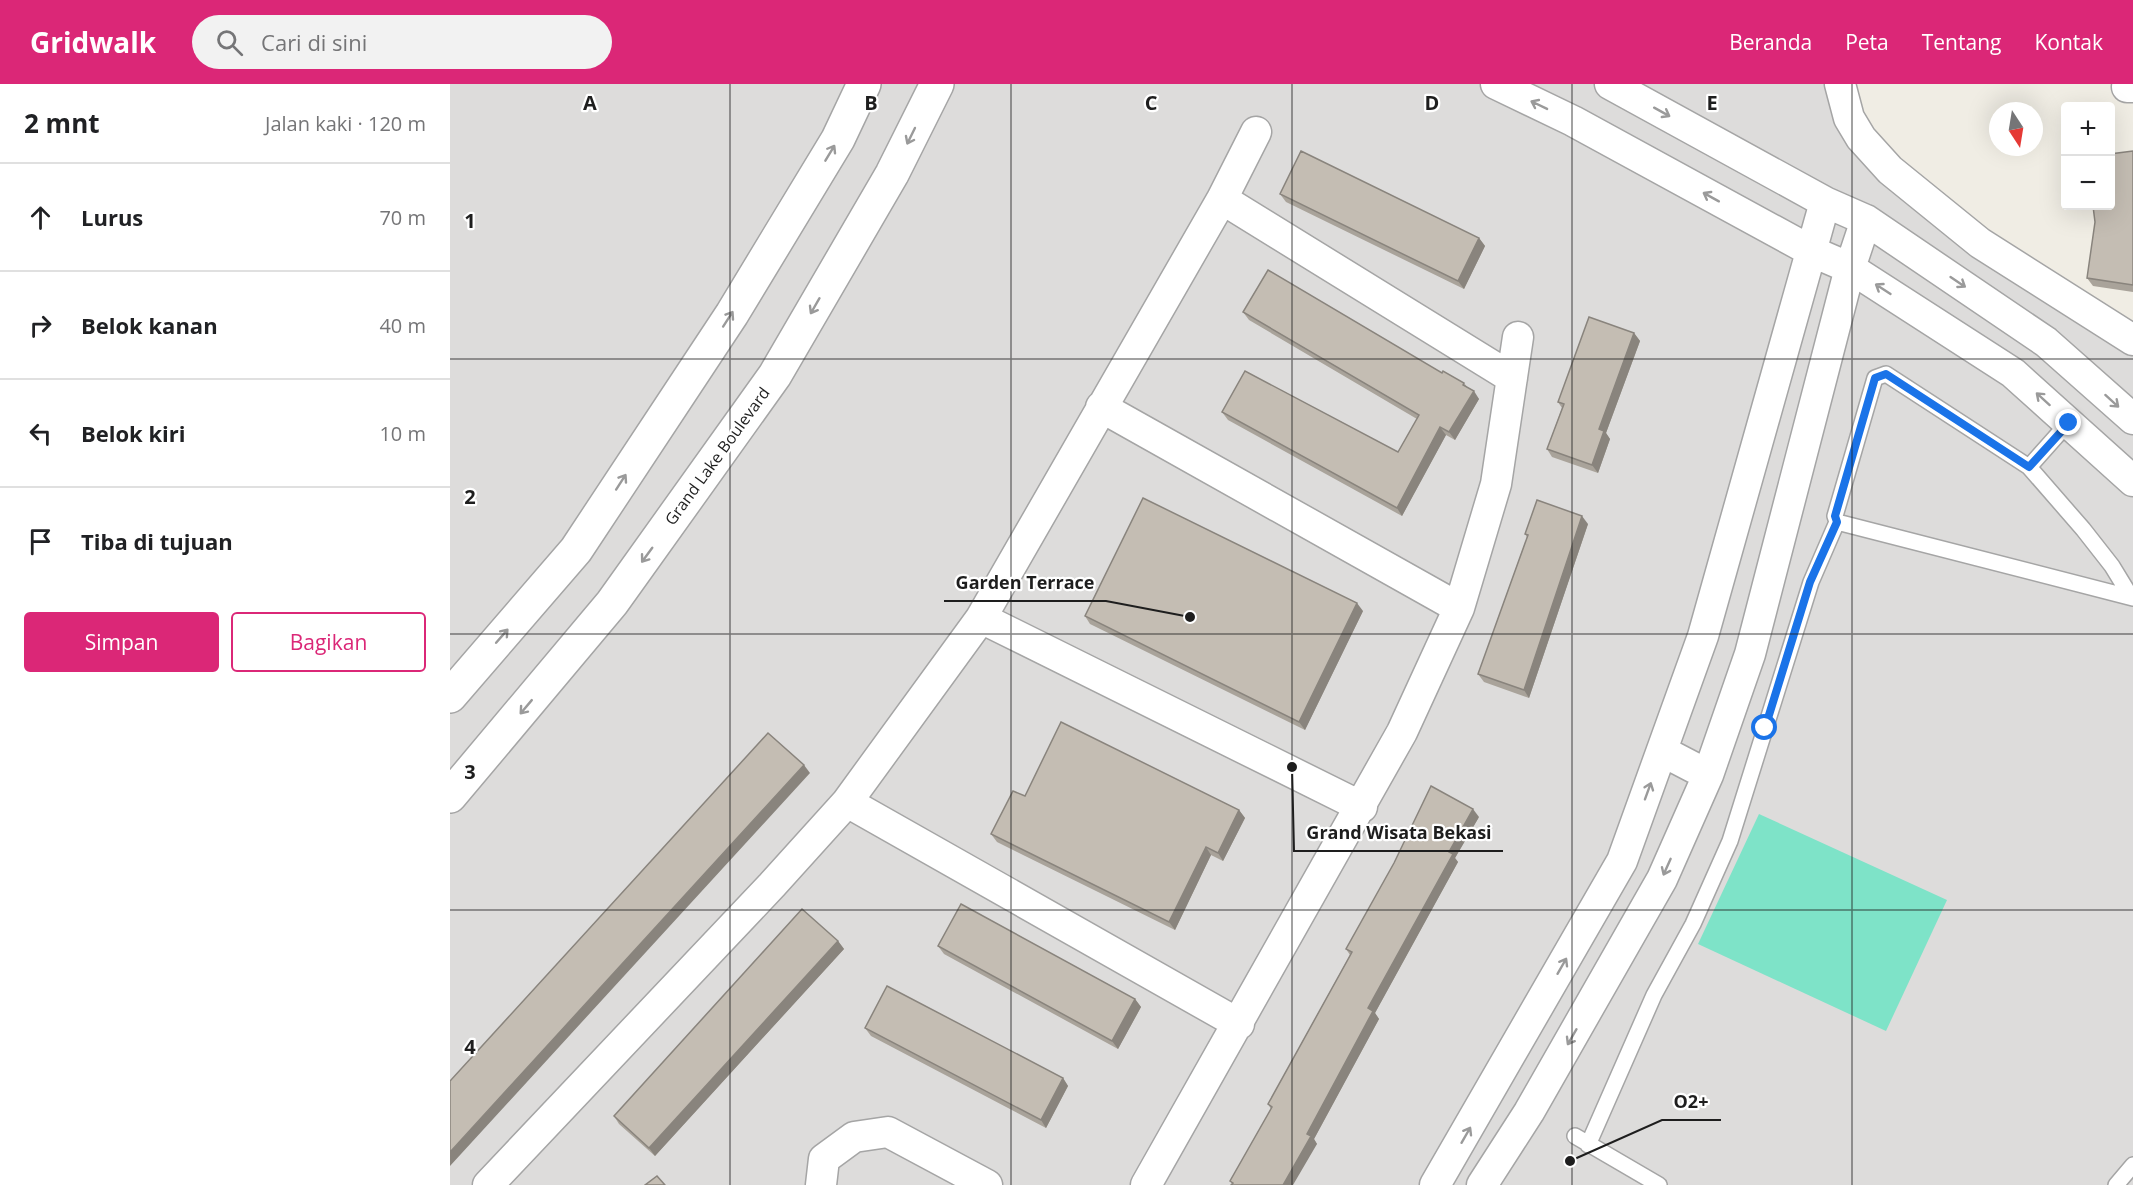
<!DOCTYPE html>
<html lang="id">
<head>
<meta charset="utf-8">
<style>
	:root { --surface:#fff; --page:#f2f2f2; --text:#202124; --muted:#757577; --line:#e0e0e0; --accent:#db2777 }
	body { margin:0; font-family:"Open Sans",sans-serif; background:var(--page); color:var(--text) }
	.controls { position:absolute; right:18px; top:18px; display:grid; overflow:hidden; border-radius:6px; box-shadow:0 6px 24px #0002 }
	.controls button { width:54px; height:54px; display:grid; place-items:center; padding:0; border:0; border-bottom:2px solid var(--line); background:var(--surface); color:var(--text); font:30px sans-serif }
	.compass { position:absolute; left:1539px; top:18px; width:54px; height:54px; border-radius:50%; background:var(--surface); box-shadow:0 6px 24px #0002; rotate:168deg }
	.stop { position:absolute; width:18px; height:18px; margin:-14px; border:4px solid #1a73e8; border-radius:50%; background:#fff }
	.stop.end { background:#1a73e8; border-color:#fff; box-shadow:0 2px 6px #0008 }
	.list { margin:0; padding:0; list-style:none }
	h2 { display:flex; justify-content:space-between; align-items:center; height:78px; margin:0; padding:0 24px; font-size:26px }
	h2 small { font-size:20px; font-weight:400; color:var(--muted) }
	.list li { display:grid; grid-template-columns:39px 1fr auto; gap:18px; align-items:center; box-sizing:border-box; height:108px; padding:0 24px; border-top:2px solid var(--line) }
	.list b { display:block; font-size:22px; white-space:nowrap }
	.list em { font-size:20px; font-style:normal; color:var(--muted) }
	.actions { display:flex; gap:12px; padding:18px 24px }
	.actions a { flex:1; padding:14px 0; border:2px solid var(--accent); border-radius:6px; text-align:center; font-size:21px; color:var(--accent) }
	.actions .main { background:var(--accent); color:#fff }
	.icon { flex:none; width:33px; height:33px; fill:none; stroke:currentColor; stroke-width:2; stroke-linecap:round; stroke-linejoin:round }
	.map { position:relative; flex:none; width:1683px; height:1101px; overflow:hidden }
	header { display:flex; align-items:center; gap:36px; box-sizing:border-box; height:84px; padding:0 30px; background:var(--accent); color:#fff }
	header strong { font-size:28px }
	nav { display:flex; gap:33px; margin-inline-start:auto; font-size:21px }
	.search { width:420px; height:54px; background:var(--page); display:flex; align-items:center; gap:15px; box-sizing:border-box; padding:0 21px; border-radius:33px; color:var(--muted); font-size:22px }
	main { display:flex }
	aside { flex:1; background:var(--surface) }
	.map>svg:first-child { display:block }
</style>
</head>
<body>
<header>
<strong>Gridwalk</strong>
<div class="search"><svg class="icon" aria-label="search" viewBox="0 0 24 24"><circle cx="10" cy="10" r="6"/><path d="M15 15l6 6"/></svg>Cari di sini</div>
<nav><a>Beranda</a><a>Peta</a><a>Tentang</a><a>Kontak</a></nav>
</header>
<main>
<aside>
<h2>2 mnt<small>Jalan kaki · 120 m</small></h2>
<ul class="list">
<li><svg class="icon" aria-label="ahead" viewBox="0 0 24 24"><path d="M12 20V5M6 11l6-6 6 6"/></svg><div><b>Lurus</b></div><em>70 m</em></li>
<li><svg class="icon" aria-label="right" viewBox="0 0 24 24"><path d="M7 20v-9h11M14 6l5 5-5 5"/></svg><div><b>Belok kanan</b></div><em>40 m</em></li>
<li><svg class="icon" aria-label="left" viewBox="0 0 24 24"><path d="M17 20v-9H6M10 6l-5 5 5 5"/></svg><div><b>Belok kiri</b></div><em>10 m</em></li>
<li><svg class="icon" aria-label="arrive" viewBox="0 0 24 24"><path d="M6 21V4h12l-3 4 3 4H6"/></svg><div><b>Tiba di tujuan</b></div></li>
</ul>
<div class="actions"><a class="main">Simpan</a><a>Bagikan</a></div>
</aside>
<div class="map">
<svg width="1683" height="1101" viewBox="0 0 1683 1101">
	<rect width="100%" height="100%" fill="#f0ede4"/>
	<path fill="#dddcdb" d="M0,0h1406l20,81 257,183v837h-1683z"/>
	<path fill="#7ee3c8" d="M1309,730l188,86 -61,131 -188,-87z"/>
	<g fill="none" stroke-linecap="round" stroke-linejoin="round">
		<defs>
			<path id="service" d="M1579,383l40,-45
				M1681,513l-19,-31 -29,-37 -54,-62 -143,-93 -11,4 -40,138 2,6 296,76
				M1125,1052l84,49
				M1138,1061l66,-150 39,-71 37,-83 81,-259 26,-60
				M1666,1101l17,-20"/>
			<path id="minor" d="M1046,0l77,37 240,131 37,16 163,105 120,108
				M1160,0l215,118 41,18 180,122 87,77
				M1390,0l9,34 12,20 29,32 90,73 153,97
				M1677,3h6
				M772,115l290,179
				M651,323l358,201
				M531,534l381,189
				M1212,667l46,24
				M397,718l392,222
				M38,1101l284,-300 75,-83 134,-184 241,-419 34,-67
				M371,1101l3,-26 30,-22 34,-5 99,53
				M696,1101l256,-453 57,-124 37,-124 22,-147
				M985,1101l187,-324 81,-225 122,-434
				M1032,1101l47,-73 133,-233 46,-104 42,-121 100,-386 16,-48"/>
			<path id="tertiary" d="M0,612l126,-146 156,-236 106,-175 26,-55
				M0,712l162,-193 163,-228 117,-201 45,-90"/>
		</defs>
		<use href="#service" stroke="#a5a5a5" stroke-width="18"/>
		<use href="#minor" stroke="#a5a5a5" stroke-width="33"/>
		<use href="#tertiary" stroke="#a5a5a5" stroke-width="36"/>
		<use href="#service" stroke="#fff" stroke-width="15"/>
		<use href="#minor" stroke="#fff" stroke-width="30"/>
		<use href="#tertiary" stroke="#fff" stroke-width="33"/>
	</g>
	<path fill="#a9a39a" d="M1683,67v141l-40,-6 -6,-8z
		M830,110l199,44 6,8 -21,43 -178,-87z
		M793,228l199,61 22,10 4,5 11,11 -24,41 -9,-5 -44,81 -174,-96 -6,-8 176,40 19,-33 -168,-99z
		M1184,249l6,8 -34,92 4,6 -12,34 -46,-16 -5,-8 15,-41 -4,-6z
		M1138,440l-59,174 -45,-16 -6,-8 49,-137 -2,-3z
		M913,527l-58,119 -215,-106 -5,-8z
		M575,712l214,14 6,8 -22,43 -12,-6 -36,75 -178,-88 -6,-8z
		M1029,733l-24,41 3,4 -83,151 4,6 -65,120 3,5 -85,40 -2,-3 41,-72 -3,-5 82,-149 -4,-6z
		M388,857l6,8 -189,207 -36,-32 -5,-8z
		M488,862l197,53 6,8 -23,42 -174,-95z
		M415,944l198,50 5,8 -22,42 -175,-92z"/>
	<path fill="#89847d" d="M1029,154l6,8 -21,43 -6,-8z
		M1184,249l6,8 -34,92 4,6 -12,34 -6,-8 7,-36z
		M1024,307l5,8 -24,41 -6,-8z
		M990,343l6,8 -44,81 -5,-8z
		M1132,432l6,8 -59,174 -5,-8z
		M907,519l6,8 -58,119 -6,-8z
		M354,681l6,8 -360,393v-14z
		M1023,725l6,8 -24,41 3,4 -83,151 4,6 -65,120 3,5 -24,41h-10l24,-51 61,-126 81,-156z
		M789,726l6,8 -22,43 -5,-8z
		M756,763l5,8 -36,75 -6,-8z
		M388,857l6,8 -189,207 -6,-8z
		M685,915l6,8 -23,42 -6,-8z
		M613,994l5,8 -22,42 -5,-8z"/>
	<path fill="#c4bdb3" stroke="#89847d" stroke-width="1.5" d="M851,67l178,87 -21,43 -178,-87z
		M1683,67v134l-46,-7 8,-56 -2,-16h17v-52z
		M818,186l174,103 1,-2 21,12 -1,2 11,6 -25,41 -9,-5 -43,81 -175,-96 23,-41 153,81 21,-37 -176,-103z
		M1139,233l45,16 -35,96 5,2 -12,34 -45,-16 17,-45 -6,-2z
		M693,414l214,105 -58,119 -214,-106z
		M1087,416l45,16 -58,174 -46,-16 50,-139 -3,-1z
		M611,638l178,88 -21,43 -12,-6 -37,75 -178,-88 22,-43 12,5z
		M318,649l36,32 -354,387v-71z
		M981,702l42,23 -24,43 4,2 -85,154 5,3 -66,123 4,2 -28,49h-52l2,-2 -3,-2 42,-74 -4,-3 84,-152 -6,-3 48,-86z
		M511,820l174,95 -23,42 -174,-95z
		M352,825l36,32 -189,207 -35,-32z
		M437,902l176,92 -22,42 -176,-92z
		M207,1092l8,9h-20z"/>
	<defs><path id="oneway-shaft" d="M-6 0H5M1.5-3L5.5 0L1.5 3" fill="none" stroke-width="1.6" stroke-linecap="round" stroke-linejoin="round" transform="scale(1.5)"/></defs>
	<g stroke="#9a9a9a">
		<use href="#oneway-shaft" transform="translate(1089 21) rotate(-154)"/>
		<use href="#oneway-shaft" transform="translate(1212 28) rotate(29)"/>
		<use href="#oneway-shaft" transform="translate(461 52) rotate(116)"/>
		<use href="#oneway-shaft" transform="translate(380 69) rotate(-59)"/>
		<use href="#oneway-shaft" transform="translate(1261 113) rotate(-151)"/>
		<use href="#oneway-shaft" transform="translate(1508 198) rotate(34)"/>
		<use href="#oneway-shaft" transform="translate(1433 205) rotate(-147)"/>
		<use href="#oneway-shaft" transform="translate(365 222) rotate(120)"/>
		<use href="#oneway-shaft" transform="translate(278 235) rotate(-57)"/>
		<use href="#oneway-shaft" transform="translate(1593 315) rotate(-138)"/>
		<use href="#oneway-shaft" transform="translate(1662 317) rotate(42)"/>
		<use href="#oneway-shaft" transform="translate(171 398) rotate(-57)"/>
		<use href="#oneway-shaft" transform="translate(197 471) rotate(126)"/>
		<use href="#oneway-shaft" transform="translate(52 552) rotate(-49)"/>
		<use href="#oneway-shaft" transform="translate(76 623) rotate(130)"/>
		<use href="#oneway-shaft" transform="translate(1198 707) rotate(-70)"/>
		<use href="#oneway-shaft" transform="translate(1217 783) rotate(114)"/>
		<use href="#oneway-shaft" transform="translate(1112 882) rotate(-60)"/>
		<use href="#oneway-shaft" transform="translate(1122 953) rotate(120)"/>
		<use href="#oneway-shaft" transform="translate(1016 1051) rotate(-60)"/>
	</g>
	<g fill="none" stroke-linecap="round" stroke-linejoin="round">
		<path stroke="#1a73e8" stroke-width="8" d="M1315,644l45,-146 27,-60 -2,-6 40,-138 11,-4 143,93 40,-44"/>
	</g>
	<path fill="none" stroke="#1e1e1e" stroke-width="1.5" stroke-opacity="0.55" d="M280,0v1101M561,0v1101M842,0v1101M1122,0v1101M1402,0v1101M0,275h1683M0,550h1683M0,826h1683"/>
	<g text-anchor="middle" stroke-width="4.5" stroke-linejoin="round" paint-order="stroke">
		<g font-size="16" fill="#1e1e1e" stroke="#fff">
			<text transform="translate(267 372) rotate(-54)" y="6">Grand Lake Boulevard</text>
		</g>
	</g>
	<g font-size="20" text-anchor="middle" font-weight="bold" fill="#1e1e1e" stroke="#fff" stroke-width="4.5" stroke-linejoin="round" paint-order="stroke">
		<text x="140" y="26">A</text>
		<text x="421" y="26">B</text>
		<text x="701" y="26">C</text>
		<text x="982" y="26">D</text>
		<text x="1262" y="26">E</text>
		<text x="20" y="144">1</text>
		<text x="20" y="420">2</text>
		<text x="20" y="695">3</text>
		<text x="20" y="970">4</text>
	</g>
	<path fill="none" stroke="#1e1e1e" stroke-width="2" d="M740 533L656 517H494M842 683L844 767H1053M1120 1077L1212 1036H1271"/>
	<g fill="#1e1e1e" stroke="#fff" stroke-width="2">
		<circle cx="740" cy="533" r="6"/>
		<circle cx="842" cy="683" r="6"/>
		<circle cx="1120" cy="1077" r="6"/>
	</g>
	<g font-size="18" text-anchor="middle" font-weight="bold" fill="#1e1e1e" stroke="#fff" stroke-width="4.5" stroke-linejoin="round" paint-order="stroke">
		<text x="575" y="505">Garden Terrace</text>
		<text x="949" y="755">Grand Wisata Bekasi</text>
		<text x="1241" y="1024">O2+</text>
	</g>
</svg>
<div class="controls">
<button>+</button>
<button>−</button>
</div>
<svg class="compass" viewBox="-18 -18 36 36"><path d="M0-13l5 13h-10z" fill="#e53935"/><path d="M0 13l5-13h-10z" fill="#757577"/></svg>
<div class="stop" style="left:1315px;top:644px"></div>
<div class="stop end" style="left:1619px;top:339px"></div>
</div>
</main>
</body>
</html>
